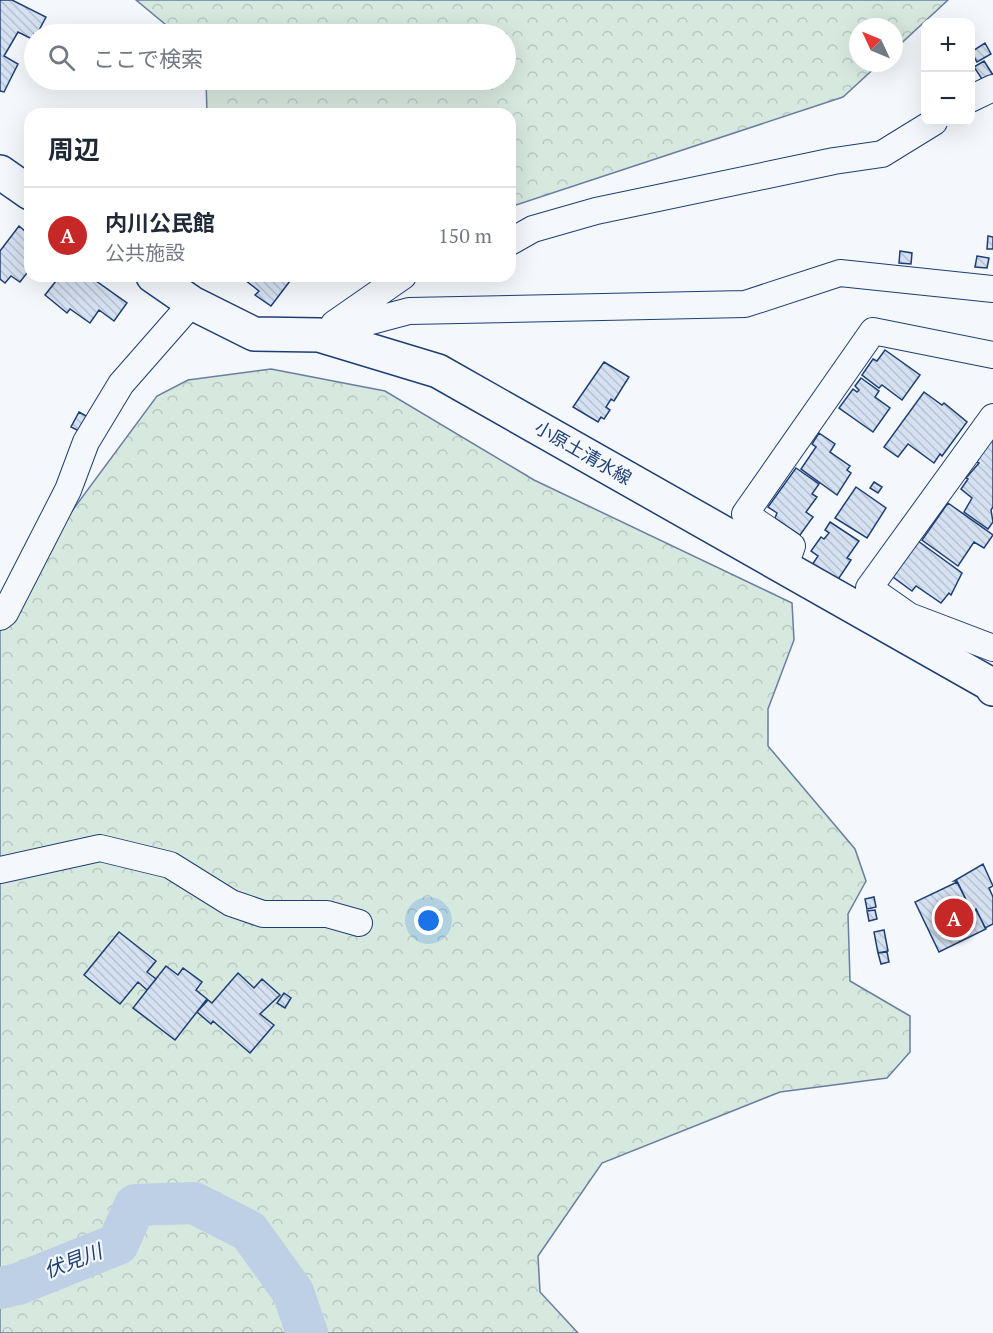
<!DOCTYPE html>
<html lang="ja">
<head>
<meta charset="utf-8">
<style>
	:root { --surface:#fff; --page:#f2f2f3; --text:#1f2937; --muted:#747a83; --line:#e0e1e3; --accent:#c62828 }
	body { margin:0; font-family:"PT Serif","Noto Sans JP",serif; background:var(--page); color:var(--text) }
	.controls { position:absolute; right:18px; top:18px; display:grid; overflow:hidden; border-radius:12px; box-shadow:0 6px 24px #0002 }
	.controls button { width:54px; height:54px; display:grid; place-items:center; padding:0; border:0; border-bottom:2px solid var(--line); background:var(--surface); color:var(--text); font:30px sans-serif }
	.compass { position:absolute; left:849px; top:18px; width:54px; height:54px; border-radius:50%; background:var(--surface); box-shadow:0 6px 24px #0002; rotate:314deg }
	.you { position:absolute; left:429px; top:921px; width:21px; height:21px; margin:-15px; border:4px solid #fff; border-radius:50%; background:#1a73e8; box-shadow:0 0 0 9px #1a73e833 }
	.badge { display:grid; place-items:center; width:39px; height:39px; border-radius:50%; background:var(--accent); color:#fff; font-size:20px; font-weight:700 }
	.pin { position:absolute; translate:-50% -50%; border:3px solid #fff; box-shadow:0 2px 6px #0006 }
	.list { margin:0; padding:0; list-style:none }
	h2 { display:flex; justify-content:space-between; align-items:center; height:78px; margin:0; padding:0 24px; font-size:26px }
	h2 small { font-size:20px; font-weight:400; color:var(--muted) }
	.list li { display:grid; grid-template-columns:39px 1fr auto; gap:18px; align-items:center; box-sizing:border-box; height:96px; padding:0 24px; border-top:2px solid var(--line) }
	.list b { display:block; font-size:22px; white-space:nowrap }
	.list p { margin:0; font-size:20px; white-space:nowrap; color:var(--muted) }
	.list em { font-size:20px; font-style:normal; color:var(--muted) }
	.icon { flex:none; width:33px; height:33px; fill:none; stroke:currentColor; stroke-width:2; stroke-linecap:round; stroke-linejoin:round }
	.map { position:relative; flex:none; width:993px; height:1333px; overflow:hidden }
	.search { position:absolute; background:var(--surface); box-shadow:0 6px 24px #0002; left:24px; top:24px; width:492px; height:66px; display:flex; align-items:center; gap:15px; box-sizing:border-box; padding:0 21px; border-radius:33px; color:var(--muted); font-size:22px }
	.panel { position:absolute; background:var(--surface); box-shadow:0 6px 24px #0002; left:24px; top:108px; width:492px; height:174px; border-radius:18px }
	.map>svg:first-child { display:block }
</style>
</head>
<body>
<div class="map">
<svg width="993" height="1333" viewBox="0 0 993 1333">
	<defs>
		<pattern id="forest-crowns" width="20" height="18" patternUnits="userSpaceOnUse" patternTransform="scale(1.5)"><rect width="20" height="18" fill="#d7e8df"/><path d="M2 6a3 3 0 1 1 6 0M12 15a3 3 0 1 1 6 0" fill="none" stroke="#b8c8c3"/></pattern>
		<pattern id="building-back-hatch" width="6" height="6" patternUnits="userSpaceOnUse" patternTransform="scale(1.5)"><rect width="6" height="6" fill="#d5e0f0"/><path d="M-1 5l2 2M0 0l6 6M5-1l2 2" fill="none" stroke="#b6c1d1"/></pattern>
	</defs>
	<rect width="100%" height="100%" fill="#f4f7fb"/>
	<path fill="url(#forest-crowns)" stroke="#687fa3" stroke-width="1.5" d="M136,0h812l-54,50v-23h-36v36h22l-37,34 -333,110v-93h-303l-1,-34h300v-46h-329z
		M271,369l114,22 149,89 258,123 2,37 -26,69v37l87,103 11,32 -18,33 2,67 60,35v36l-23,26 -107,14 -178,71 -64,93 2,36 38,41h-578v-718l72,-104 85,-115 31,-16z"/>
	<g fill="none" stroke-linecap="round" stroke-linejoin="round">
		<path stroke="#bed0e5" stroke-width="42" d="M0,1288l18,-4 100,-40 17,-39 59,-2 55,28 44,61 14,41"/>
	</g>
	<path fill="url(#building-back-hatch)" stroke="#1d3f73" stroke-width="1.5" d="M0,0h12l34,17 -9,17h-3v6l-16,-8 -14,24 14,8 -14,28 -4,-1z
		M985,43l6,11 -14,8 -6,-10z
		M984,61l9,14 -9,7 -10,-15z
		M19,226l11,9v34l-10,13 -9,-6 -6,7 -5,-4v-28z
		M988,236l5,1v12h-6z
		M900,251l12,2 -1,11 -12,-1z
		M977,256l12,2 -2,10 -12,-1z
		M60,276h29l38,27 -13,18 -15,-11 -9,13 -20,-14 -3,4 -22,-18z
		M289,276l1,5 -19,25 -16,-11 4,-4 -18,-14z
		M885,350l35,25 -18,25 -20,-15 -3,3 -17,-13 11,-16 4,2z
		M604,362l25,15 -15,24 -3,-2 -5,8 4,3 -6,9 -3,-2 -3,5 -25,-15z
		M861,378l18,13 -4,6 15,11 -17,24 -34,-24 14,-19 4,3 2,-2 -4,-4z
		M924,392l18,13 2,-2 23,19 -25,34 -2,-2 -6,9 -26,-19 -10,13 -14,-10z
		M79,412l9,5 -7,15 -10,-5z
		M819,433l16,11 -5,8 20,14 -3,4 4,3 -14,22 -36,-26 15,-22 -4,-3z
		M991,439l2,1v67l-2,3 2,12 -5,7 -24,-17 8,-14 -11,-9 7,-10 -2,-1 13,-15 -2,-1 4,-9z
		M796,468l23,16 -7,10 5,3 -11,15 7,5 -13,18 -25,-17 2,-5 -9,-6z
		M874,482l8,5 -4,6 -8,-5z
		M856,487l30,21 -19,30 -32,-20z
		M948,503l45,32 -9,13 -10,-6 -16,24 -36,-26z
		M830,522l29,19 -12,17 4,2 -14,21 -25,-16 6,-9 -7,-5 10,-14 3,2 5,-6 -4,-3z
		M918,541l44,32 -11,22 -2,-2 -8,10 -25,-17 -4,5 -19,-14z
		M983,864l10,22 -4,2 4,9v27l-8,4 -9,-19 -4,3 -15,-31h-3z
		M957,882l15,30 4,-2 10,19 -47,23 -24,-50z
		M874,897l2,10 -9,2 -2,-10z
		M875,910l2,9 -8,2 -2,-10z
		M884,930l4,21 -10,2 -4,-21z
		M119,932l37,29 -9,11 9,7 -9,11 -9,-8 -18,22 -36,-29z
		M887,952l2,10 -8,2 -3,-11z
		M166,966l12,9 5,-7 19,14 -6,8 11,9 -32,41 -42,-32z
		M238,973l16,15 8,-9 18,16 -20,19 14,11 -24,28 -37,-32 -2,3 -14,-12 11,-12 4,3z
		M284,993l7,5 -6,10 -8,-5z"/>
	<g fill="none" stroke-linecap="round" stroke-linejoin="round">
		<defs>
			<path id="minor" d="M970,99l23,-11
				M510,242l23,-13 63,-18 238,-50 48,-7 52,-32
				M334,324l69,-48
				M319,335l90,-24 336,-7 95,-31 153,16
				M993,417l-124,171 40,28 84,32
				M784,568l8,-22 -47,-32 128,-183 120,24
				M0,617l5,-4 63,-123 18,-48 35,-58 71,-81
				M0,870l100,-22 70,17 61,38 32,11h64l32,9"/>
			<path id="major" d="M0,172l30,21
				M153,276l39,27 62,31 65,1 119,36 552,313 3,5"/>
		</defs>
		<use href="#minor" stroke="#1d3f73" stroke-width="28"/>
		<use href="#major" stroke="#1d3f73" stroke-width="36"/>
		<use href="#minor" stroke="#f4f7fb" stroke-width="26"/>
		<use href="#major" stroke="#f4f7fb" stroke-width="33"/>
	</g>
	<g text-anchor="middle" stroke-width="4.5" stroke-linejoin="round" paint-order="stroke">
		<g font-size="18" fill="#1d3f73" stroke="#f4f7fb">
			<text transform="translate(583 453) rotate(30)" y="6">小原土清水線</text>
		</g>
		<g font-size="20" font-style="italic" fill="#1d3f73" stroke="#f4f7fb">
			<text transform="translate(73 1261) rotate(-21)" y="7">伏見川</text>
		</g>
	</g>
</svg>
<div class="controls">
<button>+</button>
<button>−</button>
</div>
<svg class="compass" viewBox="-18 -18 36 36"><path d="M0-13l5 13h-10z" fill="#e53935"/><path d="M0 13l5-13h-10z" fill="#747a83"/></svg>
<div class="you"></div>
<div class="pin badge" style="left:954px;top:918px">A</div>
<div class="search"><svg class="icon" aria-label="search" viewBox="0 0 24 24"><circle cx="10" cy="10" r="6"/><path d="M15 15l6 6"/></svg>ここで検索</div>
<section class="panel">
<h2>周辺<small></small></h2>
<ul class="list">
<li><span class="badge">A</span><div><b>内川公民館</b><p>公共施設</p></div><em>150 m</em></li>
</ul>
</section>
</div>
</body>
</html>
